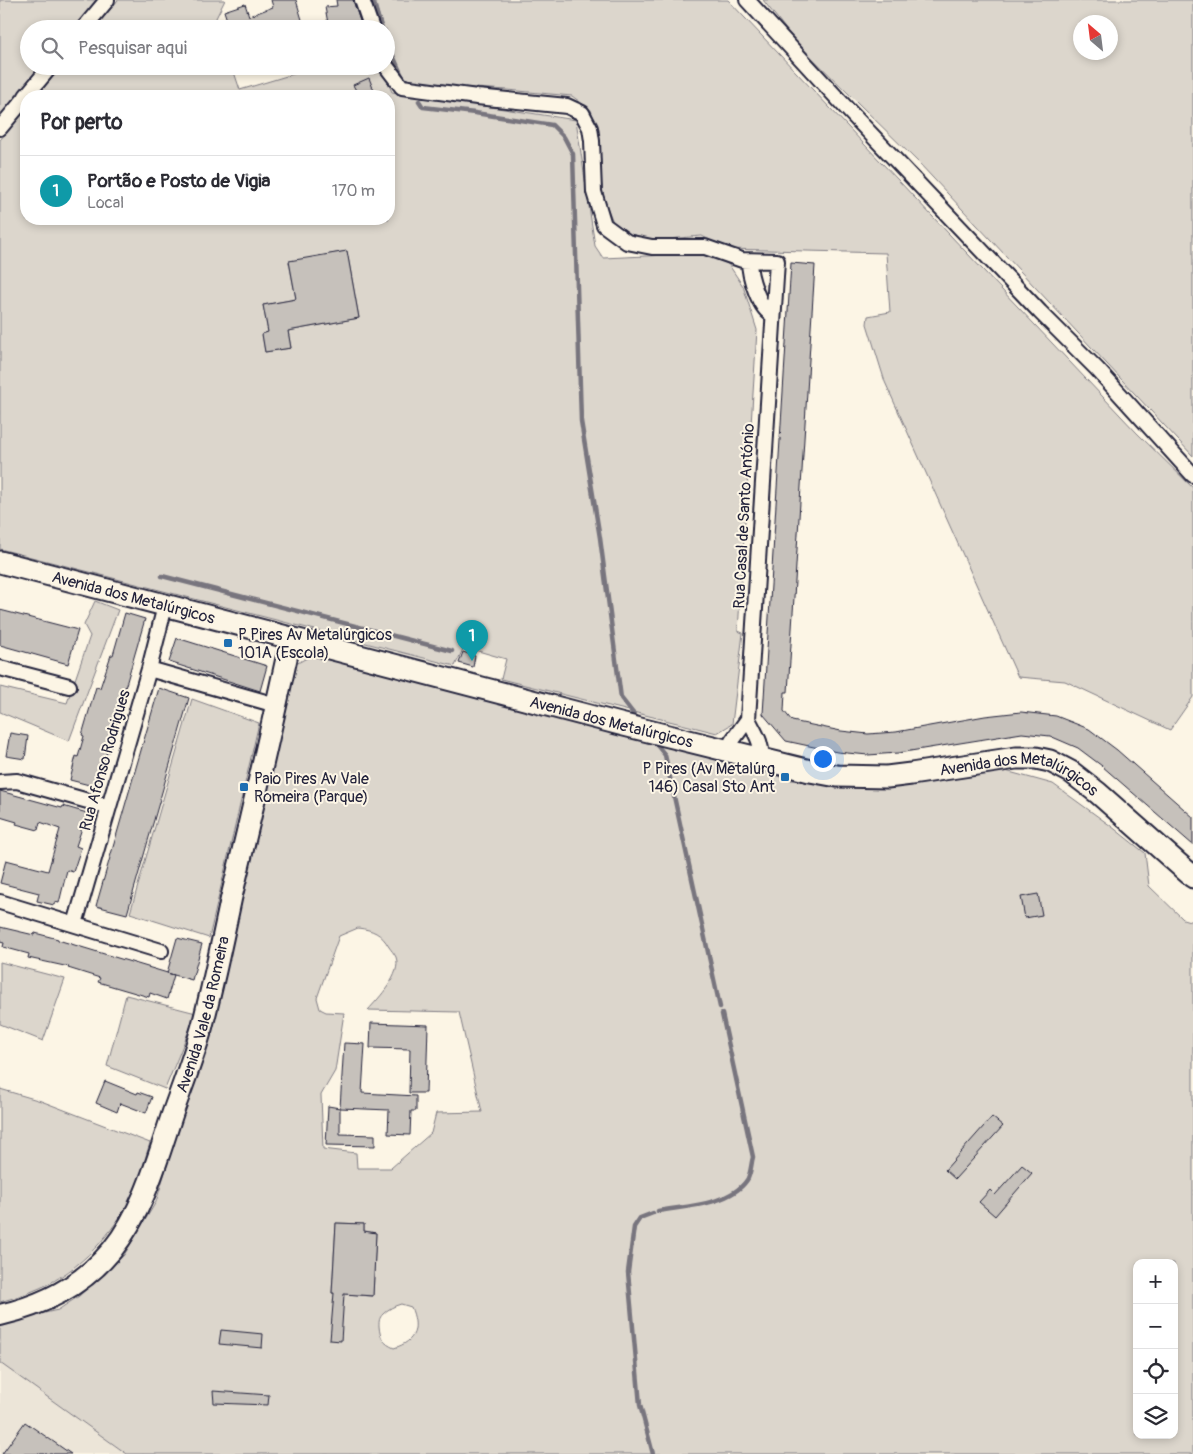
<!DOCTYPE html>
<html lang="pt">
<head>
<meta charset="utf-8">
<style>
	:root { --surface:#fff; --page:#f2f2f3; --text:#2b2b33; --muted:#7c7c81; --line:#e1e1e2; --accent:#0f766e }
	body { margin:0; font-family:Pangolin,sans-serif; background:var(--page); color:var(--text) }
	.controls { position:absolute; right:15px; bottom:15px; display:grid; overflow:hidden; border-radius:10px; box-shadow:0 2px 8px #0003 }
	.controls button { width:45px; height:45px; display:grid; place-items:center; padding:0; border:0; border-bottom:1px solid var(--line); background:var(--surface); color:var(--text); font:25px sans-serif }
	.compass { position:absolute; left:1073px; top:15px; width:45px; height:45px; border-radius:50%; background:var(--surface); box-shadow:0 2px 8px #0003; rotate:332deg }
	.you { position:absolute; left:822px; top:758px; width:18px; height:18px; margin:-12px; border:4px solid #fff; border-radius:50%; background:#1a73e8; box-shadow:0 0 0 8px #1a73e833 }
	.badge { display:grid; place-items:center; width:32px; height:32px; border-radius:50%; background:var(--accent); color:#fff; font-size:16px; font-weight:700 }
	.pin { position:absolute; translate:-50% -41px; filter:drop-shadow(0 1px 2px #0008) }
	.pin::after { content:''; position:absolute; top:26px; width:18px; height:15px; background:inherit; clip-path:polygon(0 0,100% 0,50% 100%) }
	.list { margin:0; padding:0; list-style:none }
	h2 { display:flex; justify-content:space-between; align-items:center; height:65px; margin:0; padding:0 20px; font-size:21px }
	h2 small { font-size:16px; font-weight:400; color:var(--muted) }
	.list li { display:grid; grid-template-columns:32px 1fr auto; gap:15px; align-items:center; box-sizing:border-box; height:70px; padding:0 20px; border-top:1px solid var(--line) }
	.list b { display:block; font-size:19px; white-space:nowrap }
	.list p { margin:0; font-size:16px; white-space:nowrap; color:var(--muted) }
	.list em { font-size:16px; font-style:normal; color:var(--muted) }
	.icon { flex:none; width:28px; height:28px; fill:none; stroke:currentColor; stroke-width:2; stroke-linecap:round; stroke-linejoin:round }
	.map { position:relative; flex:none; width:1193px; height:1454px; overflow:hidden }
	.search { position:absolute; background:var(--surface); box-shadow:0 2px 8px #0003; left:20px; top:20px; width:375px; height:55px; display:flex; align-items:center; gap:12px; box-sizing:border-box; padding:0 18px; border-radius:28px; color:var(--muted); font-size:19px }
	.panel { position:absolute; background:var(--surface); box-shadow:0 2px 8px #0003; left:20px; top:90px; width:375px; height:135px; border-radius:20px }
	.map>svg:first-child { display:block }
</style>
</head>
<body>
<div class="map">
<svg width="1193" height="1454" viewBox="0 0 1193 1454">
	<rect width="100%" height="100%" fill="#fcf5e5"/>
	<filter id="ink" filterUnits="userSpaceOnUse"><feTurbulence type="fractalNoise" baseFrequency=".02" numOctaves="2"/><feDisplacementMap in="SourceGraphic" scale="10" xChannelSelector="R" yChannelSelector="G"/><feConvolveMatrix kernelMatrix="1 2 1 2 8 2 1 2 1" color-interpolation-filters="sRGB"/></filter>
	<g filter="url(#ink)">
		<path fill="#ece5d8" d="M0,1362l127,92h-127z"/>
		<path fill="#dcd6cc" stroke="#7f7c84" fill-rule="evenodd" d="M0,0h98l-23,29h-46v37h16l-45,55z
			M118,0h107l-9,18 4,11h-126z
			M375,0h353l409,433 56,55v209l-23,33 -105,-49 -47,-4 -133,-295 -18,-58 1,-8 22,-4 -4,-59 -159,-4 -25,-13 -58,5 -10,-3 -13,-6 -8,-10 -10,-25 -8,-75 -4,-12 -19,-14 -64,-6 -84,-5 -24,-9c-9,-16 -14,-29 -14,-47h-3z
			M763,0h430v456l-274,-293 -124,-122zM1110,22v30h-30v-30z
			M62,66h170l8,24 80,-24h61l11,26 184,28 19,126 8,12 108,-5 18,12 14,21 14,44 -19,301 5,2 -11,91 -15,9 -216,-54 5,-20 -42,-12 -9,19 -455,-117v-409l26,-31v110h363v-123h-352zM347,251l12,67 -71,13 3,17 -26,4 -3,-18 6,-2 -5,-27 33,-6 -7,-37z
			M95,601l23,9 -49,131 -69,-29v-25l67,16 23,-67 -6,-11z
			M314,654l390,101 87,25 76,6 135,-16 51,14 58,42 34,27 4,33 34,33 10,3v532h-1066l-127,-91v-40l58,-13 21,-14 45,-41 32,-53 72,-239 66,-298zM358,928c15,2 23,5 31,19 2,3 5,6 7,10 6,17 -17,41 -28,53l91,2 23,100 -46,1 -5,20 -40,35h-34l-1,-15 -33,-4 -2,-54 14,-24 9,-58 -18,-1 -6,-3 -3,-11 22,-62zM336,1223l28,1v7l12,2 -3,63 -41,-3zM1137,1263h37v172h-37zM401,1304l10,3c8,20 6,34 -17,41 -11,-5 -14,-10 -15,-22 0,-5 0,-8 4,-12 5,-5 11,-8 18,-10z
			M192,699l67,24 -50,215 -79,-25z
			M0,962l65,17 -22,62 -43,-17z
			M126,995l70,18 -31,76 -58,-23z
			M0,1089l41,12 109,42c-6,17 -9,36 -17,51 -19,39 -53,76 -93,94 -13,6 -27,10 -40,14z"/>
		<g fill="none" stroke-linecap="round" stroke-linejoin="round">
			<path stroke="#78757e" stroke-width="4.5" d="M372,0l10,29
				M386,40l16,36
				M419,101l4,6 52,6 77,12 12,12 9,17 8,267 19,117 21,160 14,18
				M162,576l290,75
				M656,744l9,11 55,252
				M658,1211c28,-5 72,-6 89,-31 4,-6 4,-16 6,-23l-31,-143
				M653,1454l-13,-49 -12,-133 6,-45 6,-9 13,-5"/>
		</g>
		<path fill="#c6c1bb" stroke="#22223b" d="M271,0h25l7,23 -16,6h-57l-6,-18 21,-7 4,12 24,-9z
			M336,0h17l8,24 -32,5 -4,-22 12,-1z
			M369,78l7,18h-17l-6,-11z
			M347,251l12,67 -71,13 3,17 -26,4 -3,-18 6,-2 -5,-27 33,-6 -7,-38z
			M791,263l24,2 -27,427h-3l-1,19 8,10 49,10 27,3 28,-2 89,-16 36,-4 35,4 33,13 28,21 76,67v28l-91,-79 -24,-18 -28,-12 -28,-3 -124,20 -30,2 -31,-3 -51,-11 -23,-27z
			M0,610l78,20 -10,34 -68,-19z
			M125,613l20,6 -22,76 2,1 -16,56 -2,-1 -10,36 -27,-7 6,-24 2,1 6,-21 -2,-1 14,-48 4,1 11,-33h2z
			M177,638l90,28 -7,25 -91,-29z
			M463,652l12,4 -2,11 -14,-4z
			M159,688l30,10 -62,216 -31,-8z
			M10,733l18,3 -3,23 -19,-3z
			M0,791l62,17 1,-2 24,7 -11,33 5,2 -8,24 -6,-2 -8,33 -4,-1 -1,3 -17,-4 2,-8 -39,-10 6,-23 42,11 12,-42 -20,-7 -2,8 -22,-6 1,-2 -17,-5z
			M1038,894l4,21 -17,3 -4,-21z
			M0,927l34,8 1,-2 23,6v1l116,35 -7,24 -17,-6 -1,4 -51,-15 2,-4 -32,-10 1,-1 -41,-9 1,-4 -26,-7 1,-4 -4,-1z
			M177,938l25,6 -10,36 -25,-7z
			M371,1023l57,2 -2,68h-17l1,-44 -40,-1z
			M344,1043l21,1 -3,49 54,3v15h-5l-1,24 -22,-1 1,-24 -49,-2z
			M105,1081l32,13 1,-2 14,5 -6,16 -26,-10 -3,9 -21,-9z
			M328,1106l12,2v26l35,1v11l-49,-1z
			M992,1117l11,9 -48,53 -10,-9z
			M1022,1165l10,8 -37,43 -16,-14 11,-12 5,5z
			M336,1223l28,1v7l12,2 -3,63 -29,-2 -3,47 -11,-1 4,-47h-2z
			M221,1330l42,4 -1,14 -43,-4z
			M213,1391l56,4 -1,10 -54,-2z
			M25,1422l46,32h-69z"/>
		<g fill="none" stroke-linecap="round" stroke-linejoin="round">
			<defs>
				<path id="street" d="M362,0l10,29
					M747,0l103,112 190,200 57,57 96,106
					M83,29l24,-29
					M386,66l16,21 75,10 90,9 15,7 8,15 2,13 2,51 10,33 23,17 25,5h53l37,13 35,1 -29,458
					M26,96l25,-30
					M0,128l26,-31
					M749,261c0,14 10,49 24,54
					M0,668l69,18
					M149,669l127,36
					M728,751l4,-10 16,-22c7,14 15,24 13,40
					M0,782l17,-1 92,26
					M0,902l161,49
					M75,924l74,-255 16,-63"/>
				<g id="secondary">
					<path id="s1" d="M0,1315c44,-10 83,-30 112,-65 32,-40 45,-90 61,-138 10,-28 21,-56 29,-85 11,-42 20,-85 29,-128 21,-87 41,-174 60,-261"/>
				</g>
				<g id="primary">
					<path id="s2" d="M0,562l620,162 190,47 27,5 50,1 24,-3 105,-16h20l14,3 21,11 27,21 95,84"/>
				</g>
			</defs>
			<use href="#street" stroke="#22223b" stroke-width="18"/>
			<use href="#secondary" stroke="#22223b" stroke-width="24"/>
			<use href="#primary" stroke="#22223b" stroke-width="25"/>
			<use href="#street" stroke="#fcf5e5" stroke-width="14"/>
			<use href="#secondary" stroke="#fcf5e5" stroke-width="20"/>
			<use href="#primary" stroke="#fcf5e5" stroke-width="21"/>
		</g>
	</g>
	<g fill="#1f6fb2" stroke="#fcf5e5" stroke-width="2">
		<rect x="223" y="638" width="10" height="10" rx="2.5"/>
		<rect x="780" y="772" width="10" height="10" rx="2.5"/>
		<rect x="239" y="782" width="10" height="10" rx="2.5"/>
	</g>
	<g text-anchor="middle" stroke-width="4" stroke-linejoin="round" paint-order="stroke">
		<g font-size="16" fill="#22223b" stroke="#fcf5e5">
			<text transform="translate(743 516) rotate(-87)" y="6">Rua Casal de Santo António</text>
			<text dy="6" stroke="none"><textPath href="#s2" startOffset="138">Avenida dos Metalúrgicos</textPath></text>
			<text dy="6" stroke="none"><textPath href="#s2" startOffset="632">Avenida dos Metalúrgicos</textPath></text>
			<text transform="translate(104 760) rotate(-74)" y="6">Rua Afonso Rodrigues</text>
			<text dy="6" stroke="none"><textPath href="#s2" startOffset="1051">Avenida dos Metalúrgicos</textPath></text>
			<text dy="6" stroke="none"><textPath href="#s1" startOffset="386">Avenida Vale da Romeira</textPath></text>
		</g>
		<g font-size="16" fill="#22223b" stroke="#fcf5e5" text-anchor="start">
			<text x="238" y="640">P Pires Av Metalúrgicos<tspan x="238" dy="18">101A (Escola)</tspan></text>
			<text x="775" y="774" text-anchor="end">P Pires (Av Metalúrg<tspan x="775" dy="18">146) Casal Sto Ant</tspan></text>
			<text x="254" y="784">Paio Pires Av Vale<tspan x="254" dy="18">Romeira (Parque)</tspan></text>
		</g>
	</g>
</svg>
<div class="controls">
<button>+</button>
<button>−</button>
<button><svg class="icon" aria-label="locate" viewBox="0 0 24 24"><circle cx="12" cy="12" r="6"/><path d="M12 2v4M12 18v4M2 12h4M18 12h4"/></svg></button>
<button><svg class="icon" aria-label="layers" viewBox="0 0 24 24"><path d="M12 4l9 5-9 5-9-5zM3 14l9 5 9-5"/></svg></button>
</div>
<svg class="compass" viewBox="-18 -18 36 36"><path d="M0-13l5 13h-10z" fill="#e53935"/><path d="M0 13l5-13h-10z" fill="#7c7c81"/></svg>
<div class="you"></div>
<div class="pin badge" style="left:472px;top:661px;background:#0f9aa8">1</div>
<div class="search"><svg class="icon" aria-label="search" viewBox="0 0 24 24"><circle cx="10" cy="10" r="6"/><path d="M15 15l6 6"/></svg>Pesquisar aqui</div>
<section class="panel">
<h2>Por perto<small></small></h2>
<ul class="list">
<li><span class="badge" style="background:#0f9aa8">1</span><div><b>Portão e Posto de Vigia</b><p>Local</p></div><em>170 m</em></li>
</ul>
</section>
</div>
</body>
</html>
